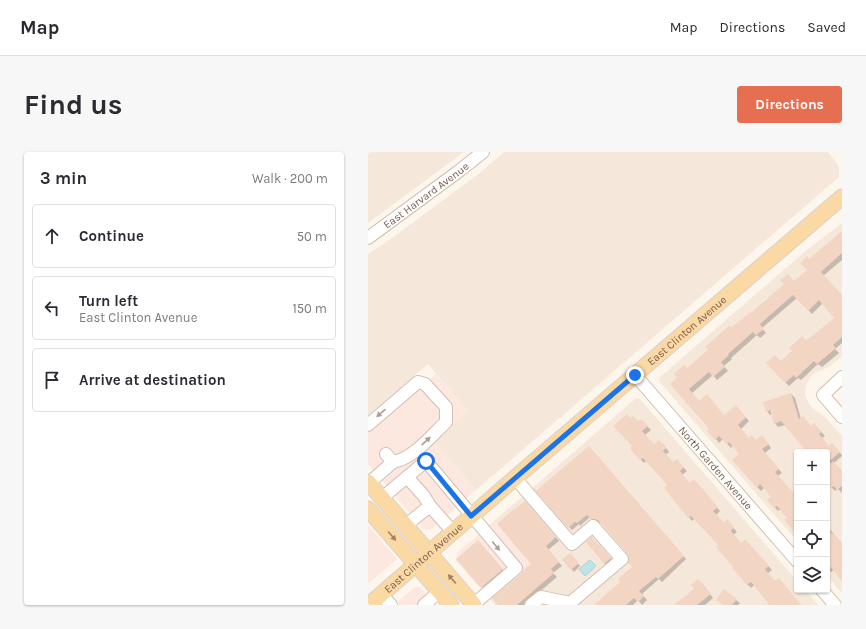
<!DOCTYPE html>
<html lang="en">
<head>
<meta charset="utf-8">
<style>
	:root { --surface:#fff; --page:#f7f7f7; --text:#2b2b33; --muted:#7c7c81; --line:#e1e1e2; --accent:#e76f51 }
	body { margin:0; font-family:Karla,sans-serif; background:var(--page); color:var(--text) }
	.controls { position:absolute; right:12px; bottom:12px; display:grid; overflow:hidden; border-radius:4px; box-shadow:0 1px 3px #0004 }
	.controls button { width:36px; height:36px; display:grid; place-items:center; padding:0; border:0; border-bottom:1px solid var(--line); background:var(--surface); color:var(--text); font:20px sans-serif }
	.stop { position:absolute; width:12px; height:12px; margin:-9px; border:3px solid #1a73e8; border-radius:50%; background:#fff }
	.stop.end { background:#1a73e8; border-color:#fff; box-shadow:0 1px 4px #0008 }
	.list { margin:0; padding:0; list-style:none }
	h2 { display:flex; justify-content:space-between; align-items:center; height:52px; margin:0; padding:0 16px; font-size:17px }
	h2 small { font-size:13px; font-weight:400; color:var(--muted) }
	.list li { display:grid; grid-template-columns:26px 1fr auto; gap:12px; align-items:center; box-sizing:border-box; height:64px; margin:0 8px 8px; padding:0 8px; border:1px solid var(--line); border-radius:4px }
	.list b { display:block; font-size:15px; white-space:nowrap }
	.list p { margin:0; font-size:13px; white-space:nowrap; color:var(--muted) }
	.list em { font-size:13px; font-style:normal; color:var(--muted) }
	.icon { flex:none; width:22px; height:22px; fill:none; stroke:currentColor; stroke-width:2; stroke-linecap:round; stroke-linejoin:round }
	.map { position:relative; flex:none; width:474px; height:453px; overflow:hidden; border-radius:4px }
	header { display:flex; align-items:center; gap:24px; box-sizing:border-box; height:56px; padding:0 20px; background:var(--surface); border-bottom:1px solid var(--line) }
	header strong { font-size:19px }
	nav { display:flex; gap:22px; margin-inline-start:auto; font-size:14px }
	.intro { display:flex; align-items:center; justify-content:space-between; box-sizing:border-box; height:96px; padding:0 24px }
	h1 { margin:0; font-size:28px }
	.button { padding:10px 18px; border-radius:4px; background:var(--accent); color:#fff; font-size:14px; font-weight:700 }
	main { display:flex; gap:24px; padding:0 24px }
	aside { flex:1; background:var(--surface); border-radius:4px; box-shadow:0 1px 3px #0004 }
	.map>svg:first-child { display:block }
</style>
</head>
<body>
<header>
<strong>Map</strong>
<nav><a>Map</a><a>Directions</a><a>Saved</a></nav>
</header>
<div class="intro"><h1>Find us</h1><a class="button">Directions</a></div>
<main>
<aside>
<h2>3 min<small>Walk · 200 m</small></h2>
<ul class="list">
<li><svg class="icon" aria-label="ahead" viewBox="0 0 24 24"><path d="M12 20V5M6 11l6-6 6 6"/></svg><div><b>Continue</b></div><em>50 m</em></li>
<li><svg class="icon" aria-label="left" viewBox="0 0 24 24"><path d="M17 20v-9H6M10 6l-5 5 5 5"/></svg><div><b>Turn left</b><p>East Clinton Avenue</p></div><em>150 m</em></li>
<li><svg class="icon" aria-label="arrive" viewBox="0 0 24 24"><path d="M6 21V4h12l-3 4 3 4H6"/></svg><div><b>Arrive at destination</b></div></li>
</ul>
</aside>
<div class="map">
<svg width="474" height="453" viewBox="0 0 474 453">
	<rect width="100%" height="100%" fill="#fdf6ec"/>
	<path fill="#f5e8da" d="M0,0h96l-96,71z
		M136,0h324l11,14v11l-363,313 -43,-49 35,-30 -40,-47 -60,52v-162l24,-16 89,-66z
		M474,71v133l-13,11 -14,6 -4,3 -5,9 -1,10 4,9 4,5 10,6 19,21v157l-15,-17v-124h-30v89l-137,-159 -1,-2 1,-3 148,-128z
		M269,246l3,1 157,182v9h8l13,15h-323l-6,-7 41,-36 -36,-41 141,-122z"/>
	<path fill="#fde8e0" d="M68,222l32,37 -34,30 42,49 -46,40h-6l-56,-66v-31z
		M126,369l36,41 -41,36 -33,-37 1,-8z
		M0,373l29,34 -29,25z
		M47,435h5l16,18h-42z"/>
	<path fill="#bfe3e8" stroke="#a5d3da" d="M222,408l6,6 -11,10 -6,-7z"/>
	<path fill="#0003" d="M474,80v28l-19,16 19,23v44l-7,6 4,4 -17,14 -4,-3 -17,16 -3,-2 -9,8 -4,-4 -4,-20 54,-44 -12,-15 -11,11 -15,-16 -35,30 4,5 -6,5 -3,-3 -26,23 1,1 -8,7 4,5 -11,9 -4,-5 -21,18 7,9 25,14 15,-6 10,11 -8,8 8,10 7,2 9,-1 6,8 -6,5 17,20 -4,3 17,20 2,-2v40l-8,-16 -8,-9 -3,2 -10,-11 4,-3 -8,-9 -3,3 -4,-4 -17,-33 -7,-9 -2,3 -8,-9 -4,4 -3,-4 -6,-10 -21,-24 -2,-36 22,-19 23,-21 62,-47 14,-12 1,-10z
		M423,242l4,4 6,21 10,8 7,1 7,8 -3,2 7,9 3,-3 10,11v1l-8,7 8,8v22l-4,-4 -3,2 -8,-8v-31h-22l2,-2 -22,-25 -7,2 -3,-4 -3,-9 -2,1 -3,-4z
		M263,267l7,4h6l7,7 -6,5 9,11 9,-2 6,8 -4,3 8,8 7,1 7,7 -5,4 8,9h7l23,27 -4,4 8,8 3,-2 10,11 -4,3 8,9h8l23,26 -4,3 8,10 25,22h-31l-16,-20 -3,3 -4,-4 -27,-39 -25,-27 -3,3 -3,-4 -8,-8 -13,-24 -22,-24 -2,2 -13,-14 2,-3z
		M224,298l94,109 -24,23 -3,-3 -17,15 5,6 -5,5 -4,-5 -5,5h-37l25,-23 12,-15 -3,-9 -2,-4 -26,-31 -3,-1h-4l-5,-5 -10,9 -1,-2 -7,6 -3,-3z
		M161,354l30,35 -11,9 14,16 -9,7 4,4 -33,28h-25l23,-31 10,-10z
		M459,374l15,18v35l-8,-9 -3,2 -4,-5z
		M224,386l21,23 -6,5 -20,-24z
		M113,393l25,28 -20,18 -29,-32z
		M202,402l10,12 -6,6 -11,-12z
		M334,431l11,15 -8,7h-29z
		M368,448l4,3 -2,2h-14z"/>
	<path fill="#f3d5c3" d="M474,79v22l-21,19 21,23v42l-9,8 3,3 -19,16 -3,-3 -18,17 -2,-3 -9,8 -19,-20 9,-8 6,6 11,-10 -3,-3 13,-12 5,5 27,-23 -15,-18 -11,11 -15,-16 -33,29 4,5 -8,6 -3,-3 -25,22 1,1 -8,7 4,5 -12,10 -4,-5 -20,17 10,12 8,-7 17,21 12,-10 10,12 -8,8 11,13 3,-3 4,5 6,-5 7,9 -7,5 17,20 -4,3 22,25v38l-13,-15 3,-2 -10,-12 -3,2 -7,-8 4,-3 -11,-13 -3,4 -25,-28 7,-6 -10,-12 -2,3 -8,-9 -4,4 -8,-9 2,-2 -20,-24h-1l-18,-21 7,-7 -3,-3 10,-9 3,3 21,-18 -3,-3 25,-22 1,3 19,-16 1,1 33,-29 -4,-4 8,-6 6,7 13,-11 -7,-7 7,-7 2,3z
		M423,241l8,26 4,-3 8,10 3,-3 8,9 -3,2 10,12 3,-3 8,9 -13,11v-11h-20l-26,-31 -7,3 -4,-14 -4,2 -3,-10z
		M259,262l3,4 3,-2 5,5 3,-2 7,7 -6,5 12,13 5,-4 7,8 -3,3 10,11 4,-3 7,8 -4,4 9,12 5,-4 24,28 -5,4 11,11 3,-3 7,8 -3,4 10,12 4,-4 24,27 -4,3 10,12 4,-3 22,27h-31l-19,-23 -4,3 -15,-17 1,-1 -17,-20 2,-2 -27,-29 -3,2 -24,-30 3,-3 -24,-27 -3,2 -10,-11 2,-3 -19,-20z
		M221,294l95,110 -26,23 -2,-2 -17,14 5,5 -6,6 -4,-4 -8,7h-32l26,-23 -2,-3 14,-12 -4,-4 1,-5 -1,-4 -29,-33 -4,-2h-4l-4,-4 -10,8 -2,-1 -7,6 -32,-37 28,-24z
		M465,309l9,10v15l-5,4 -3,-4 -4,2 -3,-3v-18z
		M157,349l31,36 -10,9 13,16 -8,7 3,4 -37,32h-19l-6,-7 29,-24 2,-3 8,-7 -34,-40 17,-15v1z
		M459,375l5,7 1,-1 9,10v38l-15,-18z
		M224,385l19,21 -7,6 -18,-22z
		M110,388l25,29 -22,19 -25,-29z
		M202,401l9,10 -8,7 -9,-11z
		M330,427l13,15 -14,11h-23l20,-16 -3,-4z
		M356,437l13,10 -5,6h-9l-7,-5z"/>
	<g fill="none" stroke-linecap="round" stroke-linejoin="round">
		<defs>
			<g id="minor">
				<path id="s1" d="M0,86l91,-67 24,-19"/>
				<path id="s2" d="M267,223l162,186"/>
				<path d="M474,225l-19,18 19,22"/>
				<path d="M0,273l50,-43 7,2 21,23v15c-15,14 -32,36 -53,40"/>
				<path d="M39,325l19,-16 90,107 -42,36"/>
				<path d="M147,326l57,66 21,-18 29,33 -52,44 -29,-6 -10,8"/>
				<path d="M1,331l24,-21 -7,-8"/>
				<path d="M14,346l25,-21 17,19 6,10"/>
				<path d="M38,373l24,-19 23,26"/>
				<path d="M454,438l13,15"/>
				<path d="M13,442l10,11"/>
				<path d="M56,453l15,-13"/>
			</g>
			<g id="major">
				<path d="M0,330l106,123"/>
				<path d="M0,357l83,96"/>
				<path id="s3" d="M1,453l146,-127 327,-281"/>
			</g>
		</defs>
		<use href="#minor" stroke="#d1beb0" stroke-width="14"/>
		<use href="#major" stroke="#dad1cd" stroke-width="17"/>
		<use href="#minor" stroke="#fff" stroke-width="12"/>
		<use href="#major" stroke="#fbd9a5" stroke-width="15"/>
	</g>
	<defs><path id="oneway-solid" d="M-6-.8H1V-3.2L6.5 0L1 3.2V.8H-6Z"/></defs>
	<g fill="#af9d94">
		<use href="#oneway-solid" transform="translate(13 261) rotate(139)"/>
		<use href="#oneway-solid" transform="translate(58 289) rotate(-43)"/>
		<use href="#oneway-solid" transform="translate(128 394) rotate(50)"/>
	</g>
	<g fill="#a18267">
		<use href="#oneway-solid" transform="translate(24 384) rotate(49)"/>
		<use href="#oneway-solid" transform="translate(84 427) rotate(-131)"/>
	</g>
	<g fill="none" stroke-linecap="round" stroke-linejoin="round">
		<path stroke="#1a73e8" stroke-width="5" d="M58,309l45,55 164,-141"/>
	</g>
	<g text-anchor="middle" stroke-width="4" stroke-linejoin="round" paint-order="stroke">
		<g font-size="11" fill="#7a5c4d" stroke="#fffaf3">
			<text dy="4" stroke="none"><textPath href="#s1" startOffset="72">East Harvard Avenue</textPath></text>
			<text dy="4" stroke="none"><textPath href="#s3" startOffset="420">East Clinton Avenue</textPath></text>
			<text dy="4" stroke="none"><textPath href="#s2" startOffset="123">North Garden Avenue</textPath></text>
			<text dy="4" stroke="none"><textPath href="#s3" startOffset="72">East Clinton Avenue</textPath></text>
		</g>
	</g>
</svg>
<div class="controls">
<button>+</button>
<button>−</button>
<button><svg class="icon" aria-label="locate" viewBox="0 0 24 24"><circle cx="12" cy="12" r="6"/><path d="M12 2v4M12 18v4M2 12h4M18 12h4"/></svg></button>
<button><svg class="icon" aria-label="layers" viewBox="0 0 24 24"><path d="M12 4l9 5-9 5-9-5zM3 14l9 5 9-5"/></svg></button>
</div>
<div class="stop" style="left:58px;top:309px"></div>
<div class="stop end" style="left:267px;top:223px"></div>
</div>
</main>
</body>
</html>
